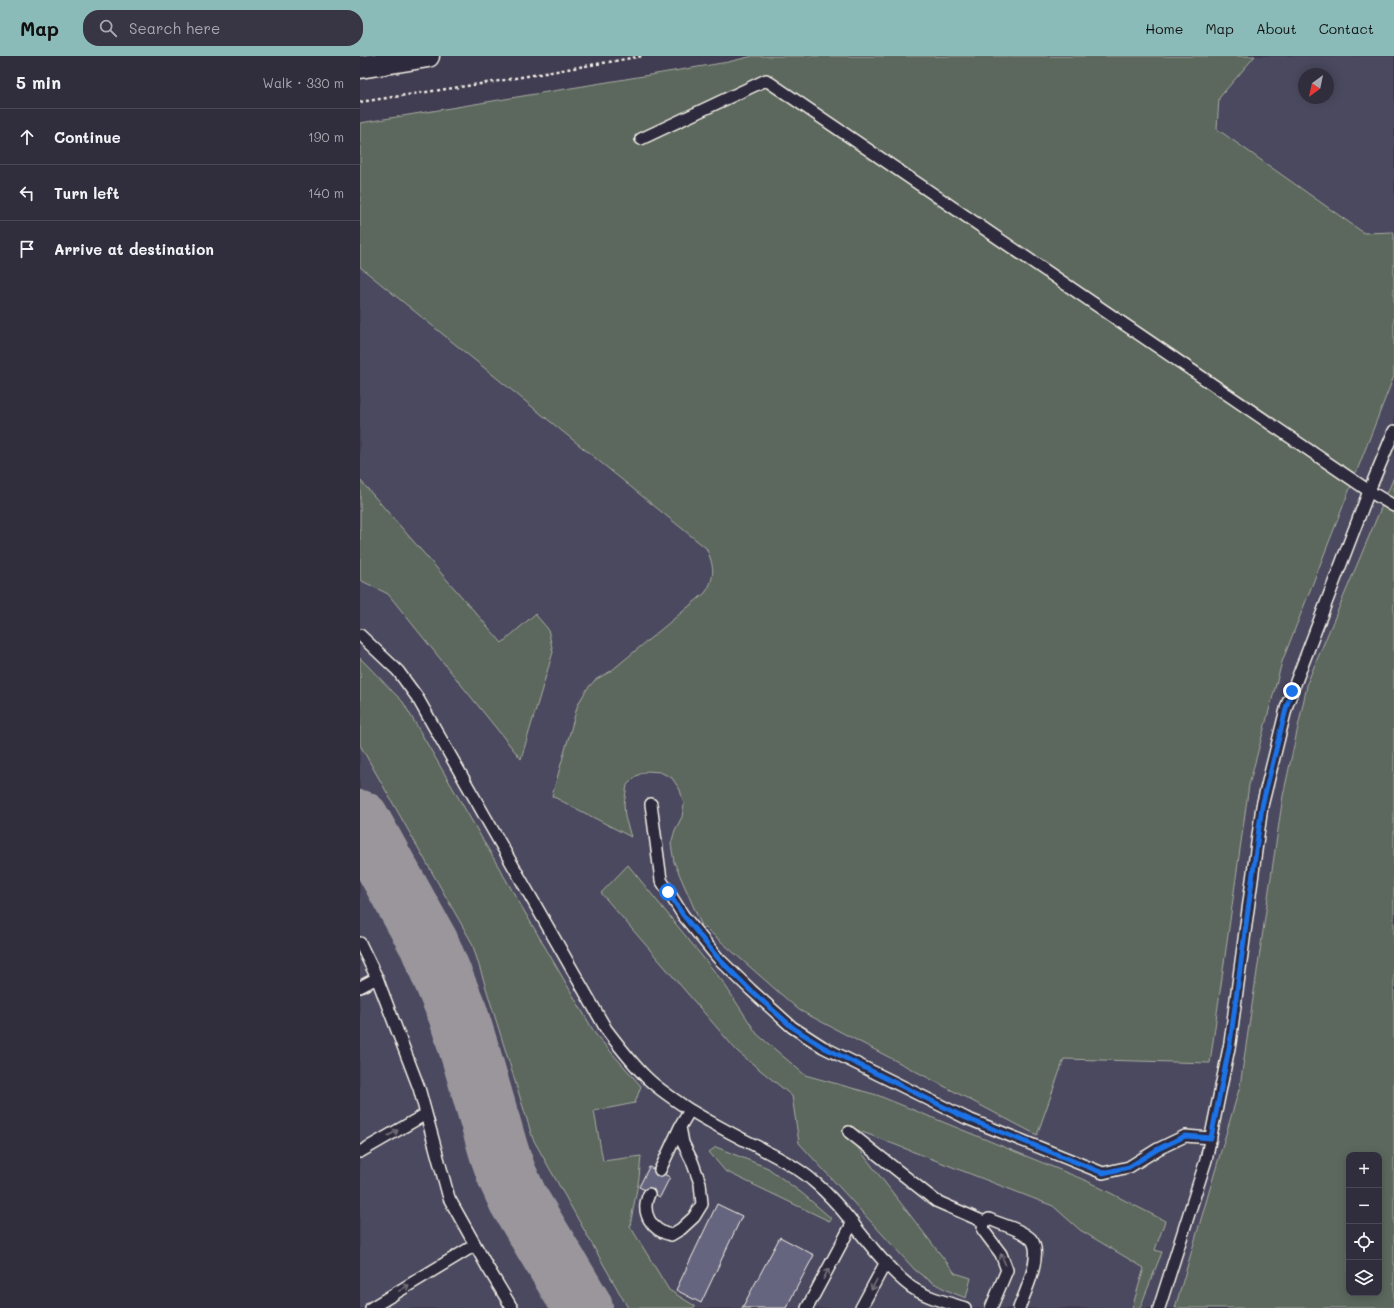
<!DOCTYPE html>
<html lang="en">
<head>
<meta charset="utf-8">
<style>
	:root { --surface:#302d3d; --page:#383544; --text:#f1f3f6; --muted:#a8a8b0; --line:#4b4957; --accent:#8bbbb9 }
	body { margin:0; font-family:Mali,sans-serif; background:var(--page); color:var(--text) }
	.controls { position:absolute; right:12px; bottom:12px; display:grid; overflow:hidden; border-radius:8px; box-shadow:0 2px 10px #0003 }
	.controls button { width:36px; height:36px; display:grid; place-items:center; padding:0; border:0; border-bottom:1px solid var(--line); background:var(--surface); color:var(--text); font:20px sans-serif }
	.compass { position:absolute; left:938px; top:12px; width:36px; height:36px; border-radius:50%; background:var(--surface); box-shadow:0 2px 10px #0003; rotate:213deg }
	.stop { position:absolute; width:12px; height:12px; margin:-9px; border:3px solid #1a73e8; border-radius:50%; background:#fff }
	.stop.end { background:#1a73e8; border-color:#fff; box-shadow:0 1px 4px #0008 }
	.list { margin:0; padding:0; list-style:none }
	h2 { display:flex; justify-content:space-between; align-items:center; height:52px; margin:0; padding:0 16px; font-size:17px }
	h2 small { font-size:13px; font-weight:400; color:var(--muted) }
	.list li { display:grid; grid-template-columns:26px 1fr auto; gap:12px; align-items:center; box-sizing:border-box; height:56px; padding:0 16px; border-top:1px solid var(--line) }
	.list b { display:block; font-size:15px; white-space:nowrap }
	.list em { font-size:13px; font-style:normal; color:var(--muted) }
	.icon { flex:none; width:22px; height:22px; fill:none; stroke:currentColor; stroke-width:2; stroke-linecap:round; stroke-linejoin:round }
	.map { position:relative; flex:none; width:1034px; height:1252px; overflow:hidden }
	header { display:flex; align-items:center; gap:24px; box-sizing:border-box; height:56px; padding:0 20px; background:var(--accent); color:#111 }
	header strong { font-size:19px }
	nav { display:flex; gap:22px; margin-inline-start:auto; font-size:14px }
	.search { width:280px; height:36px; background:var(--page); display:flex; align-items:center; gap:10px; box-sizing:border-box; padding:0 14px; border-radius:16px; color:var(--muted); font-size:15px }
	main { display:flex }
	aside { flex:1; background:var(--surface) }
	.map>svg:first-child { display:block }
</style>
</head>
<body>
<header>
<strong>Map</strong>
<div class="search"><svg class="icon" aria-label="search" viewBox="0 0 24 24"><circle cx="10" cy="10" r="6"/><path d="M15 15l6 6"/></svg>Search here</div>
<nav><a>Home</a><a>Map</a><a>About</a><a>Contact</a></nav>
</header>
<main>
<aside>
<h2>5 min<small>Walk · 330 m</small></h2>
<ul class="list">
<li><svg class="icon" aria-label="ahead" viewBox="0 0 24 24"><path d="M12 20V5M6 11l6-6 6 6"/></svg><div><b>Continue</b></div><em>190 m</em></li>
<li><svg class="icon" aria-label="left" viewBox="0 0 24 24"><path d="M17 20v-9H6M10 6l-5 5 5 5"/></svg><div><b>Turn left</b></div><em>140 m</em></li>
<li><svg class="icon" aria-label="arrive" viewBox="0 0 24 24"><path d="M6 21V4h12l-3 4 3 4H6"/></svg><div><b>Arrive at destination</b></div></li>
</ul>
</aside>
<div class="map">
<svg width="1034" height="1252" viewBox="0 0 1034 1252">
	<rect width="100%" height="100%" fill="#403c51"/>
	<filter id="ink" filterUnits="userSpaceOnUse"><feTurbulence type="fractalNoise" baseFrequency=".025" numOctaves="2"/><feDisplacementMap in="SourceGraphic" scale="8" xChannelSelector="R" yChannelSelector="G"/><feConvolveMatrix kernelMatrix="1 2 1 2 8 2 1 2 1" color-interpolation-filters="sRGB"/></filter>
	<g filter="url(#ink)">
		<path fill="#4b485f" fill-rule="evenodd" d="M393,0h641v1252h-1034v-1185l368,-61zM944,18h24v24h-24zM989,1099h30v138h-30z"/>
		<path fill="#5c685d" stroke="#a8aca2" fill-rule="evenodd" d="M393,0h502l-36,42 -2,31 147,104 30,-1v144l-112,286 -33,123 -39,278 -146,-4 -27,76 -238,-125 -98,-86 -27,-62 -3,-18 4,-14 7,-13 2,-13 -4,-14 -8,-12 -12,-6 -13,-1 -11,5 -9,9 -3,19 1,13 6,20 -79,-41 26,-92 9,-15 8,-9 16,-9 94,-78c11,-16 9,-28 1,-45l-346,-281v-144l368,-61z
			M1034,421v831h-219l65,-222 43,-290 25,-115zM989,1099h30v138h-30z
			M0,424l142,163 33,-29 13,15 5,23 -32,107 -133,-165 -28,-14z
			M0,602l43,44 193,333 45,51 -6,17 -41,8 9,50 38,-5 -2,22 -9,48 39,64 26,16v2h-67l-95,-169 -61,-196 -112,-198z
			M268,809l95,117 34,52 48,41 72,20 210,86 78,40 -10,29 7,2 -22,56h-8l12,-40 -64,-38 -27,-24 -201,-78 -4,7 107,138 16,5 -5,20c-19,-7 -35,-15 -51,-28l-116,-127 -7,-47 -55,-45 -136,-158z
			M356,1091l52,21 35,26 29,25 -3,2 -104,-50 -16,-19z"/>
		<g fill="none" stroke-linecap="round" stroke-linejoin="round">
			<path stroke="#9a969c" stroke-width="60" d="M0,764l69,124 29,70 14,45 27,93 8,23 11,24 65,109"/>
		</g>
		<path fill="#66657f" stroke="#f4f1e8" d="M289,1111l21,10 -10,20 -21,-10z
			M357,1148l25,12 -41,87 -25,-13z
			M420,1181l34,18 -28,53h-44z"/>
		<g fill="none" stroke-linecap="round" stroke-linejoin="round">
			<defs>
				<path id="lane" d="M281,83l125,-59 603,411 25,15
					M0,579l38,36 19,26 189,332c13,17 25,33 40,48 13,13 29,23 44,33
					M291,748l10,76 22,35 35,43 33,32 41,37 31,20 143,71 137,55 26,-6 29,-18 27,-13 26,2
					M0,887l17,35 42,110 30,110 39,70 24,40
					M0,931l17,-9
					M489,1076l87,69 48,21
					M0,1096l66,-38
					M300,1114l20,-43
					M289,1138c-9,19 3,37 22,41l10,-6 13,-12 8,-13 -2,-21 -8,-22 -9,-18 -3,-16 10,-17c23,14 46,26 70,38 18,10 36,18 52,32 38,31 60,77 99,107 16,11 36,15 54,21
					M11,1252l104,-63
					M447,1252l46,-86
					M501,1252l25,-46
					M631,1252l16,-38 -6,-16 -18,-24 1,-8 5,-3c13,6 32,10 42,20 13,14 -6,54 -12,69
					M799,1252l47,-148 24,-117 32,-237 25,-101 82,-214 25,-60"/>
				<path id="secondary" d="M0,11l68,-11"/>
			</defs>
			<use href="#lane" stroke="#f4f1e8" stroke-width="14"/>
			<use href="#secondary" stroke="#f4f1e8" stroke-width="25"/>
			<path stroke="#f4f1e8" stroke-width="2.5" stroke-dasharray="3 3" stroke-linecap="butt" d="M0,46l133,-20 150,-26"/>
			<use href="#lane" stroke="#2f2a3d" stroke-width="11"/>
			<use href="#secondary" stroke="#2f2a3d" stroke-width="22"/>
		</g>
		<defs><path id="oneway-shaft" d="M-6 0H5M1.5-3L5.5 0L1.5 3" fill="none" stroke-width="1.6" stroke-linecap="round" stroke-linejoin="round"/></defs>
		<g stroke="#747079">
			<use href="#oneway-shaft" transform="translate(33 1077) rotate(-30)"/>
			<use href="#oneway-shaft" transform="translate(643 1203) rotate(-114)"/>
			<use href="#oneway-shaft" transform="translate(466 1218) rotate(-62)"/>
			<use href="#oneway-shaft" transform="translate(514 1229) rotate(118)"/>
			<use href="#oneway-shaft" transform="translate(44 1232) rotate(-31)"/>
		</g>
	</g>
	<g fill="none" stroke-linecap="round" stroke-linejoin="round" filter="url(#ink)">
		<path stroke="#1a73e8" stroke-width="5" d="M308,836l15,23 35,43 32,32 42,37 31,20 143,71 137,55 26,-6 29,-18 27,-13 26,2 19,-95 32,-237 25,-101 5,-14"/>
	</g>
</svg>
<div class="controls">
<button>+</button>
<button>−</button>
<button><svg class="icon" aria-label="locate" viewBox="0 0 24 24"><circle cx="12" cy="12" r="6"/><path d="M12 2v4M12 18v4M2 12h4M18 12h4"/></svg></button>
<button><svg class="icon" aria-label="layers" viewBox="0 0 24 24"><path d="M12 4l9 5-9 5-9-5zM3 14l9 5 9-5"/></svg></button>
</div>
<svg class="compass" viewBox="-18 -18 36 36"><path d="M0-13l5 13h-10z" fill="#e53935"/><path d="M0 13l5-13h-10z" fill="#a8a8b0"/></svg>
<div class="stop" style="left:308px;top:836px"></div>
<div class="stop end" style="left:932px;top:635px"></div>
</div>
</main>
</body>
</html>
